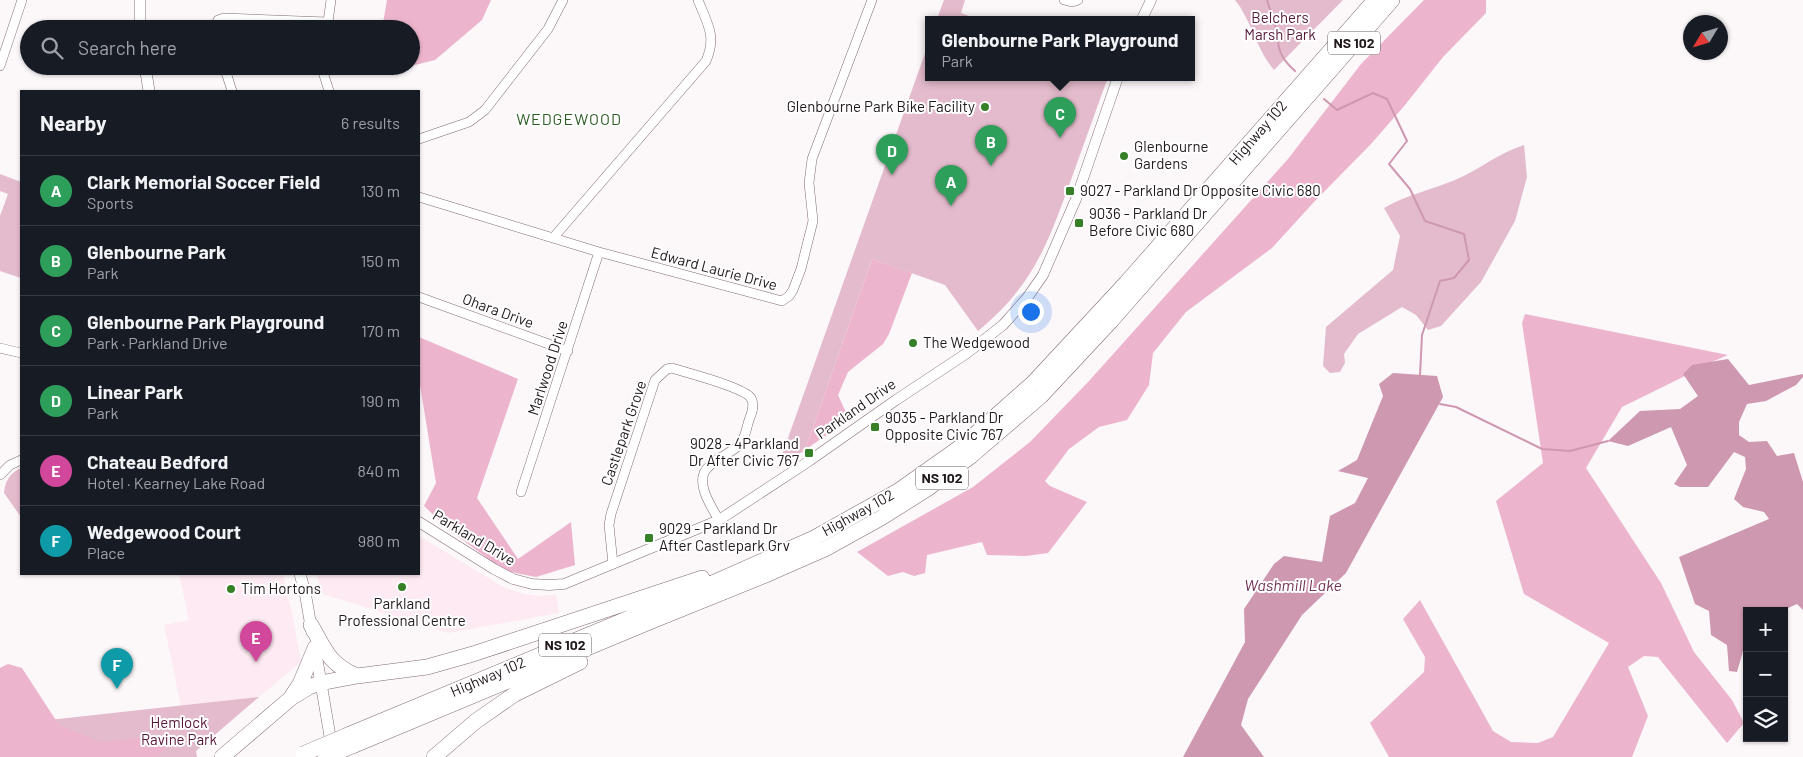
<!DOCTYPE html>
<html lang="en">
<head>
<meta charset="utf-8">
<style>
	:root { --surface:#171b24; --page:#20242c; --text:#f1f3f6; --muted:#9ea1a6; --line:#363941; --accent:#0b8043 }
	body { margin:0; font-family:Barlow,sans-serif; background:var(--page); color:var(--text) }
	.controls { position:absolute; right:15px; bottom:15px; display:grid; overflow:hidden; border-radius:0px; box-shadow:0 1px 4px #0004 }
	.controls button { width:45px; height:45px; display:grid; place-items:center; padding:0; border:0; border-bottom:1px solid var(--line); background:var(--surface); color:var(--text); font:25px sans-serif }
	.compass { position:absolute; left:1683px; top:15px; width:45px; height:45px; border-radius:50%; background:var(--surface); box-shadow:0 1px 4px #0004; rotate:232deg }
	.you { position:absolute; left:1030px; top:311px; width:18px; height:18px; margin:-12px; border:4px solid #fff; border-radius:50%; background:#1a73e8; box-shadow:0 0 0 8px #1a73e833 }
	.badge { display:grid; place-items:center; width:32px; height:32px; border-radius:50%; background:var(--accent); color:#fff; font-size:16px; font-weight:700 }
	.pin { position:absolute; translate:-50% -41px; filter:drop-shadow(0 1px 2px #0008) }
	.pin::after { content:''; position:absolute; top:26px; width:18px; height:15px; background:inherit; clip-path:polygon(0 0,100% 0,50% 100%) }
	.popup { position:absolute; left:925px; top:16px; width:270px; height:65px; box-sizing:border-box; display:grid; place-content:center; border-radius:0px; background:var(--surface); filter:drop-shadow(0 1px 4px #0005); font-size:16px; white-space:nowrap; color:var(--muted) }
	.popup b { font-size:19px; color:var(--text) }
	.popup::after { content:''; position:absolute; left:50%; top:100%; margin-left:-10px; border:10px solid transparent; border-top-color:var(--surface) }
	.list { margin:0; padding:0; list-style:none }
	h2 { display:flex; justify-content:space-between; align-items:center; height:65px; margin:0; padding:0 20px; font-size:21px }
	h2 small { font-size:16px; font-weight:400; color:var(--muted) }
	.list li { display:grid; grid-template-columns:32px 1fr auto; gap:15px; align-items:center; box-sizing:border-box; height:70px; padding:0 20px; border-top:1px solid var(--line) }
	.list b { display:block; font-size:19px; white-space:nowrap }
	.list p { margin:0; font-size:16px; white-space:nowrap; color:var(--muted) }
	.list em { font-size:16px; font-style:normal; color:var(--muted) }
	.icon { flex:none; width:28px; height:28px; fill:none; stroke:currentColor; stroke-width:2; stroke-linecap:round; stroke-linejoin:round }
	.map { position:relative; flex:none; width:1803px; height:757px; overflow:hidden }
	.search { position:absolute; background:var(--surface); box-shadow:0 1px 4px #0004; left:20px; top:20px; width:400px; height:55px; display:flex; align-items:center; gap:12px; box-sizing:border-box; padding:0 18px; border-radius:28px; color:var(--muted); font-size:19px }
	.panel { position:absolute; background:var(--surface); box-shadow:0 1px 4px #0004; left:20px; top:90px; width:400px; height:485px; border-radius:0px }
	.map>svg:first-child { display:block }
</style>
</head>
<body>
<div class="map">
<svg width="1803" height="757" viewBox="0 0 1803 757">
	<rect width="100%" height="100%" fill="#fcf7f9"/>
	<path fill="#feeaf2" d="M419,536l84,51 17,6 17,3 19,-1 3,18 -111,20 -125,-39 -7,-20h103z
		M179,574h104l11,49 7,39 -42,35 -78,9 -17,-81 25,-5z"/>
	<path fill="#e4bbcc" d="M944,0h21l-4,13 16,6h-40z
		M1235,0h108l-69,70c-18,-21 -22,-49 -39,-70z
		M929,42v35h179c-12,33 -24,67 -36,100 -24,66 -38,108 -94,154l-33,-46 -73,-26 -67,191 -28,19z
		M1524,145l3,32 -12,44 -34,61 -40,44 -13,4 -12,-15 -14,-8 -44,27 -14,20 1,9 -5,9 -10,1 -7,-7 3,-39 67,-57 7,-34 -16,-28c22,-13 47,-18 71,-28 24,-10 43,-27 69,-35z
		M0,174l21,8v96l-21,-7v-55l8,-22 -8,-3z
		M21,468v49l-17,-24c1,-12 6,-20 17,-25z
		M259,697l-63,54 1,6h-197l49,-37z"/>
	<path fill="#edb5cd" d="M387,0h104l-9,20 -47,40 -24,6v-37h-29z
		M1424,0h62v13l-43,44 -38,48 -34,39 -57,58 -42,46 -86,64 -33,41 -4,32 -22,35 -28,7 -30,22 -24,32 5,5 37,16 -39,51 -22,3 -39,-1 -5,-13 -55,13 -2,18 -11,3 -11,-4 -15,4 -31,-24 116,-65 57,-45 59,-61 199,-222 73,-95z
		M872,259l40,14 -23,61 -6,10 -35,28 -10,23 11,24 -44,31z
		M1525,314l203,41 -44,19 1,2 -63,31 -36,61 75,115 33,69 38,48 12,23 -17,20 -69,-86 -14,-1 -16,11 20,49 -16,41h-243l-19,-34 54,-51 1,-15 -22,-38 17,-19 73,131 18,11 27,1 15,-6 56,-94 -85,-49 -28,-93 47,-38 -21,-140z
		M419,337l99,42 -41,119 41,61 53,-37 4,43 -39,12 -31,-6 -56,-41 -25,-24 12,-23 -17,-104z
		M8,664l14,4 37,57 42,17 71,-8 1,8 -17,15h-156v-89z"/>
	<path fill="#ce98b0" d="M1728,359l21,26 54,-11v3l-7,8 -30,16 -19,3 -8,18v13l10,7 18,-1 10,15 17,-3 9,29v128l-6,-6 -11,5 -2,3v-1h-37v26l-10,35 -8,-1 -2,-26 -16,-10 -2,-24 -14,-7 -16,-47 90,-38 -5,-7 -21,-5 -9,-8 12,-30 -1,-12 -11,-5 -26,35h-28l-6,-3 13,-19 -16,-38 -43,19 -20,-5 32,-30 40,-2 18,-13 -15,-22 9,-9z
		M1393,373l44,3 6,21 -97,176 -44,42 -54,84 -7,26 23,32h-81l62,-115 -1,-33 30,-45 10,-8 38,6 8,-46 25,-13 13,-25 -30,-7 19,-11 26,-64 -4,-12z"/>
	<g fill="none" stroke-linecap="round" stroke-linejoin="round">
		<path stroke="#ce98b0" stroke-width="2" d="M1267,0l10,32
			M1278,41c1,13 7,21 17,30
			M1324,99l13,11 36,-17 14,6 20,42 -18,23 21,25 15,32 39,13 5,26 -15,18 -14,3 -18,54 -2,40
			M1440,404l16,3 86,42 28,2 38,-10"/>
		<defs>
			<path id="minor" d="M1064,0l8,2 6,-2
				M214,29l4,-9 6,-2 103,4
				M327,29l4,-29
				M0,66l22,-66
				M224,66l8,25
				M324,66l-1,6 6,19
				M419,139l50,-17 16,-12 63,-81 15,-29
				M419,197l180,55 183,49 7,-5 4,-6 8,-21 12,-48 -4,-38 3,-24 60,-159
				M553,238l153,-177c11,-25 1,-38 -8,-61
				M419,297l149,54
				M0,348l21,5
				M0,475l10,-10 11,-5
				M521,492l78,-240
				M613,564l-4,-39 2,-11 44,-134 12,-11 5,-1c15,5 72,19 79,30 4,7 1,15 -2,22 -3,10 -4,20 -12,27 -10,8 -28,15 -33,26 -6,14 8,35 15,47"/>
			<path id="tertiary" d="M1142,19l9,-19
				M419,522l75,47 19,10 19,5 17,1 15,-1 155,-64 90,-59 87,-61 71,-47 36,-28 24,-27 16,-23 33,-76 42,-122"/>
			<path id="secondary" d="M140,0v29
				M145,66l4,25
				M300,574l5,18 7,40
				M315,648l17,100"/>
			<path id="motorway" d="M311,625c14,25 18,39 46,51
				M292,696l8,-12 15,-36
				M348,735l344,-143 122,-54 84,-47 65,-46 70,-62 93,-100 249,-283
				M352,746l302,-126 114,-46 57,-25 56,-31 46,-29 44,-33 70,-60 70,-75 281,-321
				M222,757l69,-59 18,-11 11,-4 37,-7 70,-9 46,-13 229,-76
				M434,757l42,-36 39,-27 65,-32"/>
		</defs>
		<use href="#minor" stroke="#816b74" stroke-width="10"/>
		<use href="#tertiary" stroke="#816b74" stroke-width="11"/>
		<use href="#secondary" stroke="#816b74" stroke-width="12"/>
		<use href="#motorway" stroke="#816b74" stroke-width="16"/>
		<use href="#minor" stroke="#fff" stroke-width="9"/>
		<use href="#tertiary" stroke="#fff" stroke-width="10"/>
		<use href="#secondary" stroke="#fff" stroke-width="11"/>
		<use href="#motorway" stroke="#fff" stroke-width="15"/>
		<defs>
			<path id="motorway-bridge" d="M303,754l45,-19
				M326,757l26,-11"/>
		</defs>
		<use href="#motorway-bridge" stroke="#816b74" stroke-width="16" stroke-linecap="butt"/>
		<use href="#motorway-bridge" stroke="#fff" stroke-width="15"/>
	</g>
	<g fill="#368028" stroke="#fff" stroke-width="2">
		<circle cx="985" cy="107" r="5"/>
		<circle cx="1124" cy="156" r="5"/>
		<rect x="1065" y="186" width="10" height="10" rx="2.5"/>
		<rect x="1074" y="218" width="10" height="10" rx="2.5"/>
		<circle cx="913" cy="343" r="5"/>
		<rect x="870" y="422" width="10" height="10" rx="2.5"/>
		<rect x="804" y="448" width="10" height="10" rx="2.5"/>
		<rect x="644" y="533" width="10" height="10" rx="2.5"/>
		<circle cx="402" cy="587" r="5"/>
		<circle cx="231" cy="589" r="5"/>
	</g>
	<g text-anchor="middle" stroke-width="4" stroke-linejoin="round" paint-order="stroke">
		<g fill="#fff" stroke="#645e61" stroke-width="1">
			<rect x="1328" y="31.5" width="52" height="23" rx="4"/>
			<rect x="916" y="466.5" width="52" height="23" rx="4"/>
			<rect x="539" y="633.5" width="52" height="23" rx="4"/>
		</g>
		<g font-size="14" font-weight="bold" fill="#21191d">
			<text x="1354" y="48">NS 102</text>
			<text x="942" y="483">NS 102</text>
			<text x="565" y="650">NS 102</text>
		</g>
		<g font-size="15" fill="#57173a" stroke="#fff">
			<text x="1280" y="23">Belchers<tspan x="1280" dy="17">Marsh Park</tspan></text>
			<text x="179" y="728">Hemlock<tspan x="179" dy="17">Ravine Park</tspan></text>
		</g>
		<g font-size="15" fill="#21191d" stroke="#fff" text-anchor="start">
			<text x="975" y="112" text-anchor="end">Glenbourne Park Bike Facility</text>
			<text x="1134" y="152">Glenbourne<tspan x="1134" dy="17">Gardens</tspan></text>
			<text x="1080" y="196">9027 - Parkland Dr Opposite Civic 680</text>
			<text x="1089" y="219">9036 - Parkland Dr<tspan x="1089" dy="17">Before Civic 680</tspan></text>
			<text x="923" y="348">The Wedgewood</text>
			<text x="885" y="423">9035 - Parkland Dr<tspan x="885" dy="17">Opposite Civic 767</tspan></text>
			<text x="799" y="449" text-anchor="end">9028 - 4Parkland<tspan x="799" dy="17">Dr After Civic 767</tspan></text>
			<text x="659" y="534">9029 - Parkland Dr<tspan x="659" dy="17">After Castlepark Grv</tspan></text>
			<text x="241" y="594">Tim Hortons</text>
			<text x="402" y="609" text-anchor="middle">Parkland<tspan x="402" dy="17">Professional Centre</tspan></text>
		</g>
		<g font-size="15" fill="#21191d" stroke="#fff">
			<text transform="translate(1258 133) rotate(-49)" y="5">Highway 102</text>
			<text transform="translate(714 269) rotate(15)" y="5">Edward Laurie Drive</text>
			<text transform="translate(498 311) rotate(20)" y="5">Ohara Drive</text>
			<text transform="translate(548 368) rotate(-72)" y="5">Marlwood Drive</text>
			<text transform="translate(856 409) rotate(-35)" y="5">Parkland Drive</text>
			<text transform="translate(624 433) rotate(-71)" y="5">Castlepark Grove</text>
			<text transform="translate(858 513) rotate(-29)" y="5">Highway 102</text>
			<text transform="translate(474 538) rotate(31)" y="5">Parkland Drive</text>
			<text transform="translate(488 677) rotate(-23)" y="5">Highway 102</text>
		</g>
		<g font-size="16" letter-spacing="1" fill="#2d5d25" stroke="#fff">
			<text x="569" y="125">WEDGEWOOD</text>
		</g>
		<g font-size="16" font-style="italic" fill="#733153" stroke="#fff">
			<text x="1293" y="591">Washmill Lake</text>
		</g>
	</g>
</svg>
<div class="controls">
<button>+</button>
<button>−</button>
<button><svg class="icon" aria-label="layers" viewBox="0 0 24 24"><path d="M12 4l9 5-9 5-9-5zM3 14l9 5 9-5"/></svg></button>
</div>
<svg class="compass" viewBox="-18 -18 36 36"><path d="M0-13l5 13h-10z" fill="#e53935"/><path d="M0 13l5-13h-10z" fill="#9ea1a6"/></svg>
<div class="you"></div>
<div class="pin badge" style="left:951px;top:206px;background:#2e9e5b">A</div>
<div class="pin badge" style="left:991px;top:166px;background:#2e9e5b">B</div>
<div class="pin badge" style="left:1060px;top:138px;background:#2e9e5b">C</div>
<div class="popup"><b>Glenbourne Park Playground</b>Park</div>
<div class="pin badge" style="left:892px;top:175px;background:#2e9e5b">D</div>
<div class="pin badge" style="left:256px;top:662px;background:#d1479c">E</div>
<div class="pin badge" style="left:117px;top:689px;background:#0f9aa8">F</div>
<div class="search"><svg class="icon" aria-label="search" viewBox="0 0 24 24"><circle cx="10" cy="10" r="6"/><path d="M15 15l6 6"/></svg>Search here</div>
<section class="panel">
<h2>Nearby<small>6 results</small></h2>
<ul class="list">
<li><span class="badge" style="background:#2e9e5b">A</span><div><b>Clark Memorial Soccer Field</b><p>Sports</p></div><em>130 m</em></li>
<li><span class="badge" style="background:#2e9e5b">B</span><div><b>Glenbourne Park</b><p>Park</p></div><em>150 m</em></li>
<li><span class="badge" style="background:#2e9e5b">C</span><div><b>Glenbourne Park Playground</b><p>Park · Parkland Drive</p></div><em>170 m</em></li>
<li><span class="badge" style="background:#2e9e5b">D</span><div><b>Linear Park</b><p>Park</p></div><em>190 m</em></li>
<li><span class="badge" style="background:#d1479c">E</span><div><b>Chateau Bedford</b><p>Hotel · Kearney Lake Road</p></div><em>840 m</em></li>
<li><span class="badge" style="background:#0f9aa8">F</span><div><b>Wedgewood Court</b><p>Place</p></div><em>980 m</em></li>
</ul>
</section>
</div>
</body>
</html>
